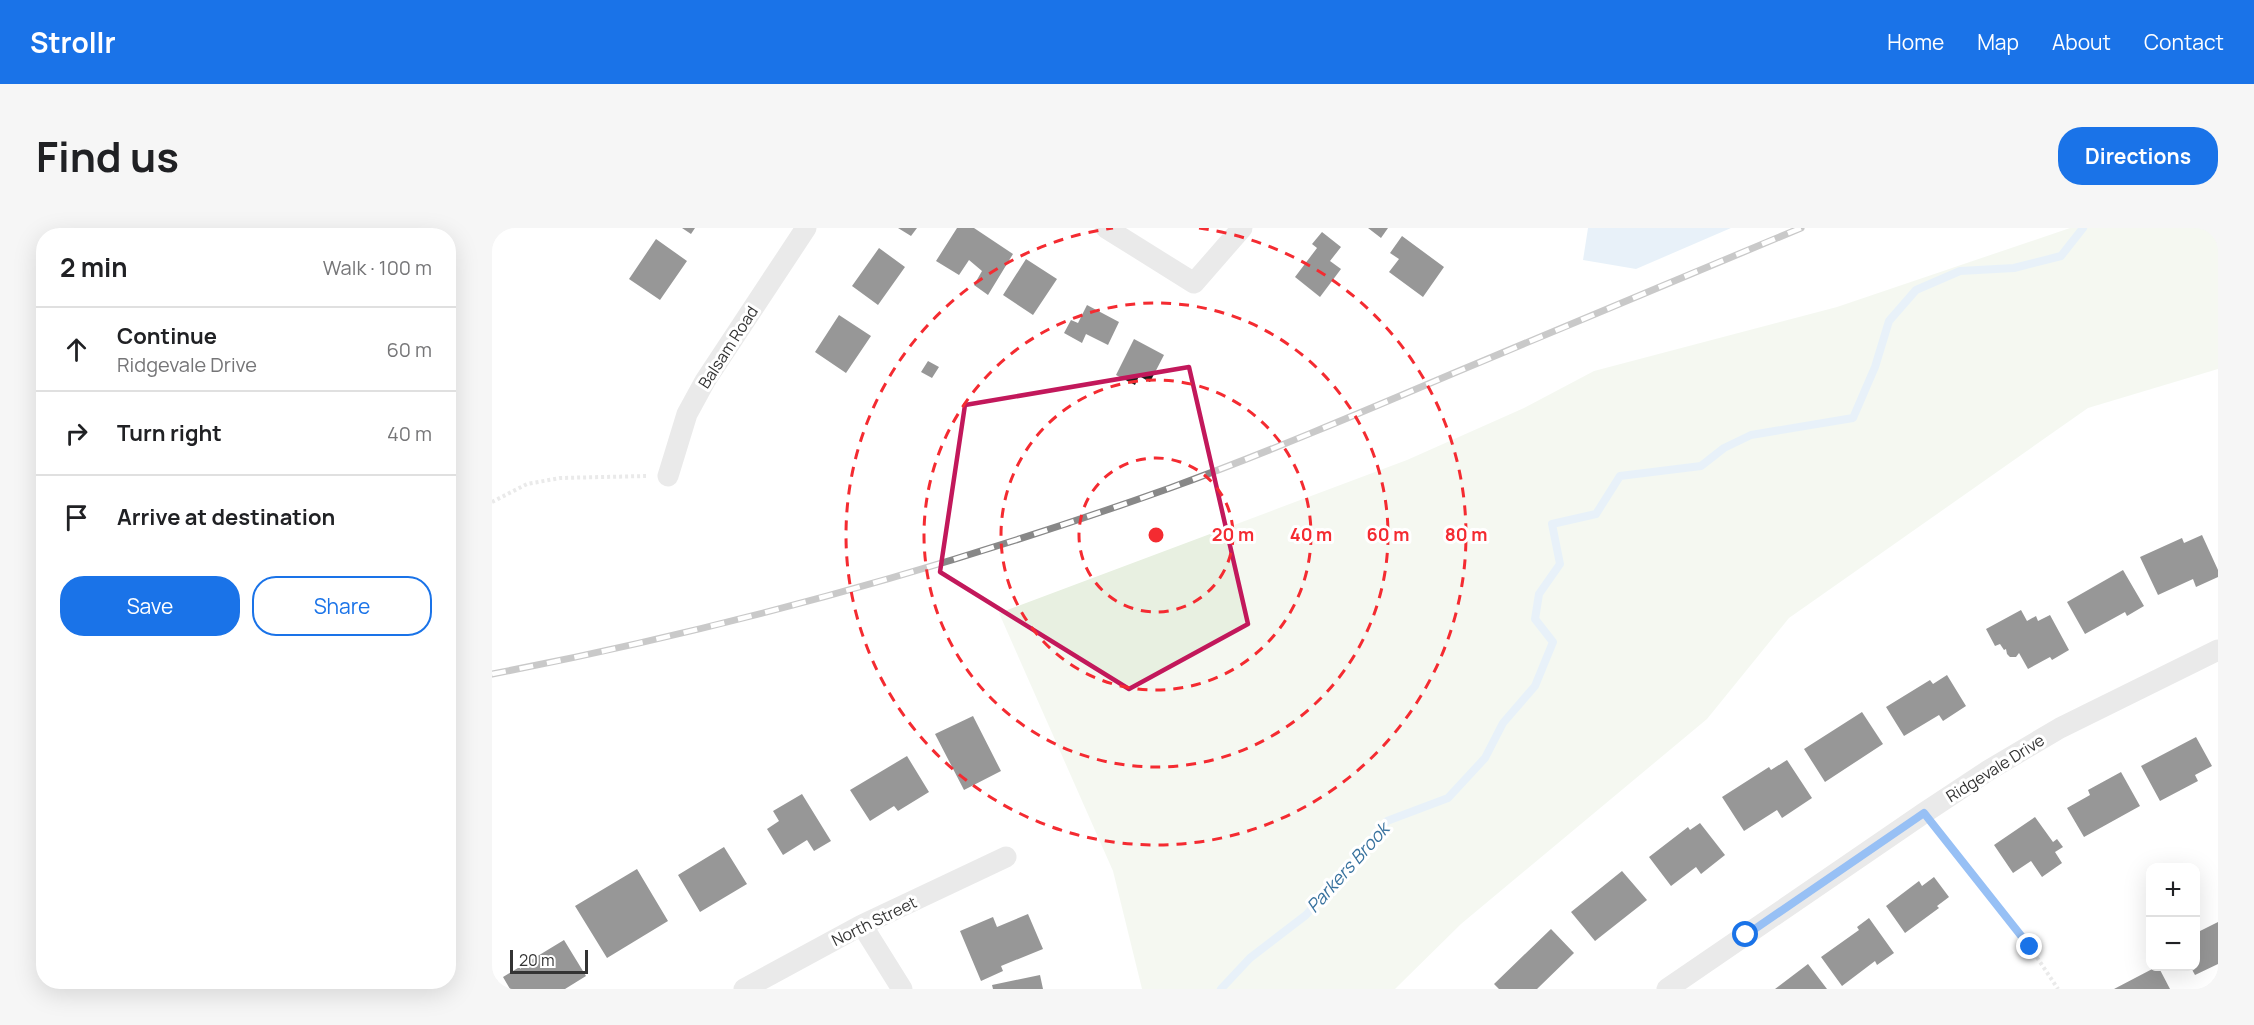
<!DOCTYPE html>
<html lang="en">
<head>
<meta charset="utf-8">
<style>
	:root { --surface:#fff; --page:#f6f6f6; --text:#202124; --muted:#757577; --line:#e0e0e0; --accent:#1a73e8 }
	body { margin:0; font-family:Manrope,sans-serif; background:var(--page); color:var(--text) }
	.controls { position:absolute; right:18px; bottom:18px; display:grid; overflow:hidden; border-radius:12px; box-shadow:0 6px 24px #0002 }
	.controls button { width:54px; height:54px; display:grid; place-items:center; padding:0; border:0; border-bottom:2px solid var(--line); background:var(--surface); color:var(--text); font:30px sans-serif }
	.scale { position:absolute; left:18px; bottom:15px; width:78px; box-sizing:border-box; padding-left:6px; border:3px solid #333; border-top:0; font-size:16px; line-height:21px; white-space:nowrap; color:#333; -webkit-text-stroke:4px #fff; paint-order:stroke }
	.stop { position:absolute; width:18px; height:18px; margin:-14px; border:4px solid #1a73e8; border-radius:50%; background:#fff }
	.stop.end { background:#1a73e8; border-color:#fff; box-shadow:0 2px 6px #0008 }
	.list { margin:0; padding:0; list-style:none }
	h2 { display:flex; justify-content:space-between; align-items:center; height:78px; margin:0; padding:0 24px; font-size:26px }
	h2 small { font-size:20px; font-weight:400; color:var(--muted) }
	.list li { display:grid; grid-template-columns:39px 1fr auto; gap:18px; align-items:center; box-sizing:border-box; height:84px; padding:0 24px; border-top:2px solid var(--line) }
	.list b { display:block; font-size:22px; white-space:nowrap }
	.list p { margin:0; font-size:20px; white-space:nowrap; color:var(--muted) }
	.list em { font-size:20px; font-style:normal; color:var(--muted) }
	.actions { display:flex; gap:12px; padding:18px 24px }
	.actions a { flex:1; padding:14px 0; border:2px solid var(--accent); border-radius:24px; text-align:center; font-size:21px; color:var(--accent) }
	.actions .main { background:var(--accent); color:#fff }
	.icon { flex:none; width:33px; height:33px; fill:none; stroke:currentColor; stroke-width:2; stroke-linecap:round; stroke-linejoin:round }
	.map { position:relative; flex:none; width:1726px; height:761px; overflow:hidden; border-radius:24px }
	header { display:flex; align-items:center; gap:36px; box-sizing:border-box; height:84px; padding:0 30px; background:var(--accent); color:#fff }
	header strong { font-size:28px }
	nav { display:flex; gap:33px; margin-inline-start:auto; font-size:21px }
	.intro { display:flex; align-items:center; justify-content:space-between; box-sizing:border-box; height:144px; padding:0 36px }
	h1 { margin:0; font-size:42px }
	.button { padding:15px 27px; border-radius:24px; background:var(--accent); color:#fff; font-size:21px; font-weight:700 }
	main { display:flex; gap:36px; padding:0 36px }
	aside { flex:1; background:var(--surface); border-radius:24px; box-shadow:0 6px 24px #0002 }
	.map>svg:first-child { display:block }
</style>
</head>
<body>
<header>
<strong>Strollr</strong>
<nav><a>Home</a><a>Map</a><a>About</a><a>Contact</a></nav>
</header>
<div class="intro"><h1>Find us</h1><a class="button">Directions</a></div>
<main>
<aside>
<h2>2 min<small>Walk · 100 m</small></h2>
<ul class="list">
<li><svg class="icon" aria-label="ahead" viewBox="0 0 24 24"><path d="M12 20V5M6 11l6-6 6 6"/></svg><div><b>Continue</b><p>Ridgevale Drive</p></div><em>60 m</em></li>
<li><svg class="icon" aria-label="right" viewBox="0 0 24 24"><path d="M7 20v-9h11M14 6l5 5-5 5"/></svg><div><b>Turn right</b></div><em>40 m</em></li>
<li><svg class="icon" aria-label="arrive" viewBox="0 0 24 24"><path d="M6 21V4h12l-3 4 3 4H6"/></svg><div><b>Arrive at destination</b></div></li>
</ul>
<div class="actions"><a class="main">Save</a><a>Share</a></div>
</aside>
<div class="map">
<svg width="1726" height="761" viewBox="0 0 1726 761">
	<rect width="100%" height="100%" fill="#fff"/>
	<path fill="#e8f0e1" d="M1578,0h148v141l-130,39 -299,210 -82,101 -246,205 -66,65h-253l-29,-118 -114,-258 408,-153 117,-52 70,-37 243,-64z"/>
	<path fill="#cce1f1" d="M1096,0h143l-95,41 -53,-9z"/>
	<g fill="none" stroke-linecap="round" stroke-linejoin="round">
		<path stroke="#cce1f1" stroke-width="8" d="M729,761l29,-31 56,-43 81,-94 61,-23 37,-40 18,-35 32,-37 18,-44 -18,-23 4,-25 21,-30 -8,-40 44,-10 24,-38 81,-10 23,-18 27,-13 102,-17 22,-51 14,-46 27,-31 44,-19 54,-3 47,-12 22,-28"/>
	</g>
	<path fill="#1a1a1a" d="M190,0h13l-4,6z
		M406,0h19l-6,8z
		M465,0h17l39,26 -25,41 -14,-10 8,-14 -13,-11 -10,15 -23,-14z
		M876,0h20l-7,10z
		M830,4l19,15 -11,14 11,8 -21,28 -25,-20 22,-29 -5,-4z
		M910,8l42,31 -21,30 -34,-25 10,-13 -9,-6z
		M164,11l31,22 -27,39 -31,-21z
		M387,20l26,19 -27,38 -26,-19z
		M534,31l31,20 -24,36 -30,-20z
		M595,77l32,17 -11,23 -22,-11 -4,9 -18,-10 7,-13 7,3z
		M347,87l32,21 -25,37 -31,-21z
		M642,111l30,16 -14,27 -11,-6 -4,9 -19,-10z
		M436,133l11,6 -7,11 -11,-6z
		M1710,307l16,35v7l-22,10 -3,-8 -35,16 -18,-38 42,-19 2,5z
		M1631,342l21,36 -17,10 -2,-4 -40,22 -18,-32z
		M1529,382l6,11 9,-5 2,5 12,-6 19,35 -17,10 -2,-3 -22,12 -9,-16 -3,4h-6l-3,-3 -1,-5 -2,1 -4,-6 -5,2 -9,-17z
		M1455,447l19,31 -23,15 -4,-6 -35,21 -18,-29 44,-27 3,4z
		M1370,484l21,32 -58,38 -21,-33z
		M481,488l28,55 -37,19 -29,-56z
		M1704,509l16,29 -17,9 3,6 -38,20 -19,-35z
		M415,528l22,36 -31,19 -4,-5 -24,15 -20,-31z
		M1295,532l25,38 -30,20 -5,-8 -33,21 -22,-34 47,-30 2,3z
		M1629,544l19,34 -56,31 -17,-29 23,-13 -2,-5z
		M310,566l29,47 -17,10 -7,-11 -24,15 -16,-26 12,-8 -6,-10z
		M1543,589l18,25 4,-3 6,8 -8,5 7,11 -20,14 -11,-16 -18,12 -19,-28z
		M1208,595l25,32 -24,19 -5,-7 -25,19 -22,-29 39,-30 2,3z
		M232,619l23,37 -47,28 -22,-37z
		M145,641l31,52 -61,37 -32,-52z
		M1130,643l25,29 -52,41 -24,-29z
		M1442,649l15,20 -12,9 2,2 -34,25 -19,-27 33,-25 3,5z
		M536,686l15,35 -42,17 2,5 -22,10 -21,-50 33,-14 4,10z
		M1377,690l25,35 -17,12 -2,-4 -33,25 -21,-29 38,-27 -2,-3z
		M1726,694v42l-23,11 -5,-9h6v-33z
		M1059,701l23,24 -37,36h-38l-5,-5z
		M72,712l22,36 -21,13h-55l-7,-12z
		M1316,736l19,25h-52z
		M1666,738l12,23h-56z
		M548,747l3,14h-50l-1,-4z"/>
	<g fill="none" stroke-linecap="round" stroke-linejoin="round">
		<path stroke="#d0d0d0" stroke-width="4" stroke-dasharray="3 3" stroke-linecap="butt" d="M0,274l35,-18 33,-6 86,-2
			M1445,602l93,117 28,42"/>
		<path stroke="#d0d0d0" stroke-width="21" d="M614,0l88,55 48,-55
			M176,248l19,-62 18,-33 101,-153
			M370,697l40,64
			M252,761l118,-64 144,-68
			M1175,761l257,-176 65,-43 71,-42 158,-78"/>
		<defs>
			<path id="rail" d="M0,446c229,-44 459,-108 678,-186 96,-35 190,-75 284,-115 116,-48 231,-97 347,-145"/>
		</defs>
		<use href="#rail" stroke="#888" stroke-width="7"/>
		<use href="#rail" stroke="#fff" stroke-width="4.5" stroke-dasharray="14" stroke-linecap="butt"/>
	</g>
	<g fill="none" stroke-linecap="round" stroke-linejoin="round">
		<path stroke="#1a73e8" stroke-width="8" d="M1254,707l178,-122 106,134"/>
	</g>
	<path d="M0 0H1726V761H0ZM697,139l59,257 -119,65 -189,-117 25,-167z" fill="#fff" fill-opacity=".55" fill-rule="evenodd"/>
	<path fill="none" stroke="#c2185b" stroke-width="4.5" stroke-linejoin="round" d="M697,139l59,257 -119,65 -189,-117 25,-167z"/>
	<g fill="none" stroke="#f42b31" stroke-width="3" stroke-dasharray="10 8">
		<circle cx="664" cy="307" r="77"/>
		<circle cx="664" cy="307" r="155"/>
		<circle cx="664" cy="307" r="232"/>
		<path d="M707 0A310 310 0 1 1 621 0"/>
	</g>
	<g text-anchor="middle" stroke-width="6" stroke-linejoin="round" paint-order="stroke">
		<g font-size="16" fill="#333" stroke="#fff">
			<text transform="translate(236 119) rotate(-57)" y="6">Balsam Road</text>
			<text transform="translate(1503 540) rotate(-32)" y="6">Ridgevale Drive</text>
			<text transform="translate(382 693) rotate(-26)" y="6">North Street</text>
		</g>
		<g font-size="18" font-style="italic" fill="#38729e" stroke="#fff">
			<text transform="translate(856 640) rotate(-48)" y="6">Parkers Brook</text>
		</g>
	</g>
	<circle cx="664" cy="307" r="9" fill="#f42b31" stroke="#fff" stroke-width="3"/>
	<g font-size="18" text-anchor="middle" font-weight="bold" fill="#f42b31" stroke="#fff" stroke-width="6" stroke-linejoin="round" paint-order="stroke">
		<text x="741" y="313">20 m</text>
		<text x="819" y="313">40 m</text>
		<text x="896" y="313">60 m</text>
		<text x="974" y="313">80 m</text>
	</g>
</svg>
<div class="controls">
<button>+</button>
<button>−</button>
</div>
<div class="scale">20 m</div>
<div class="stop" style="left:1254px;top:707px"></div>
<div class="stop end" style="left:1538px;top:719px"></div>
</div>
</main>
</body>
</html>
